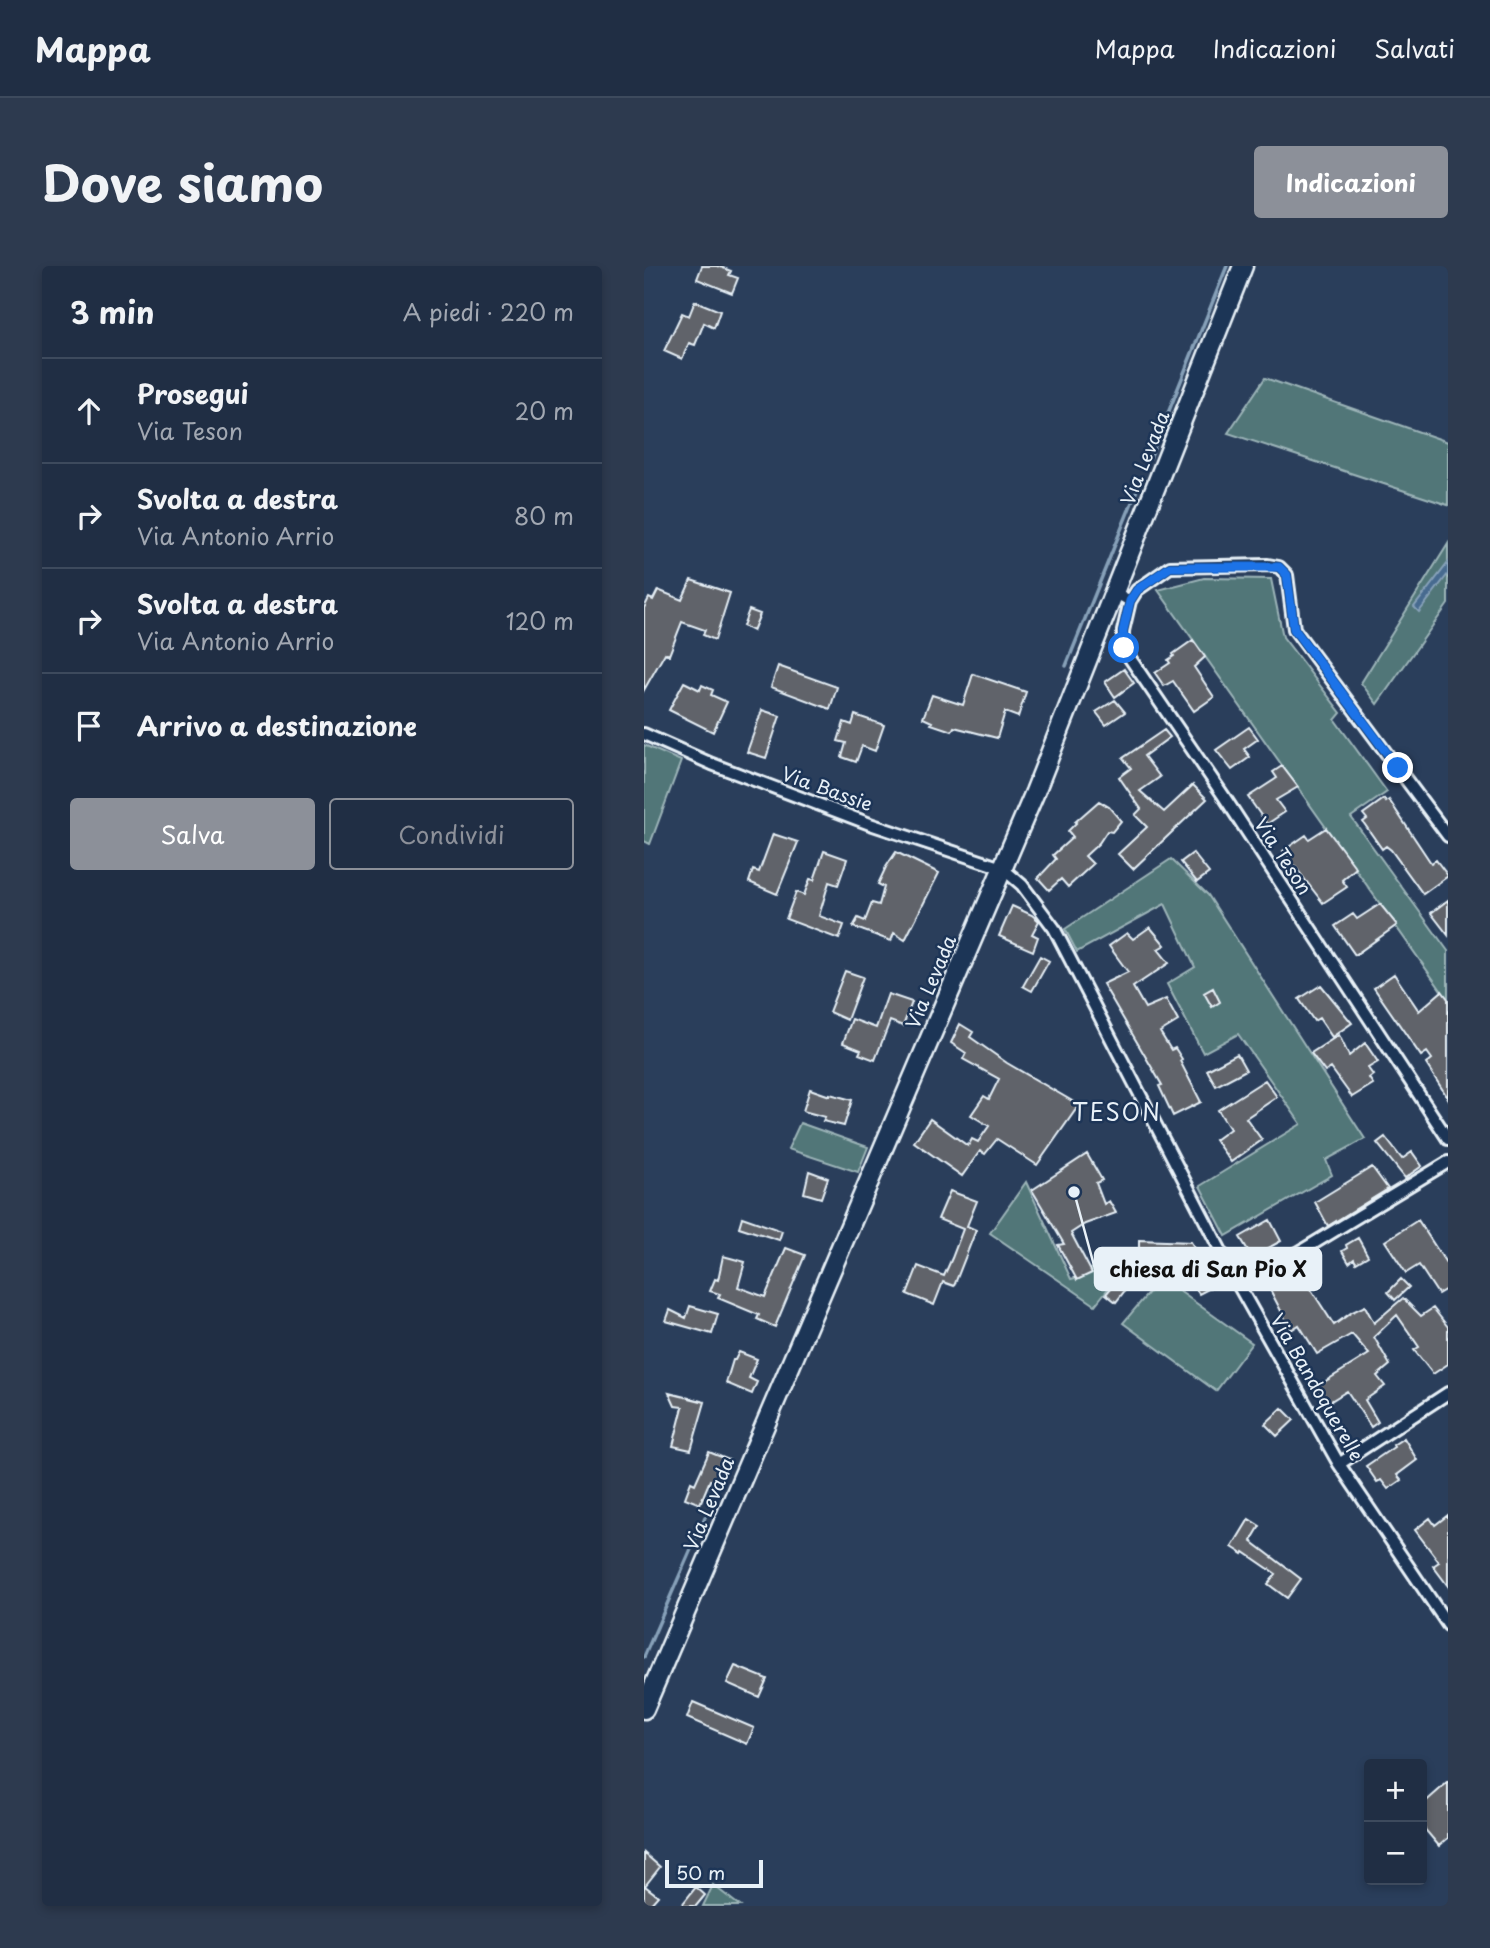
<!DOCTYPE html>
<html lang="it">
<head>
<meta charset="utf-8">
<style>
	:root { --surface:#202e44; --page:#2d3a4f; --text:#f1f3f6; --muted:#a2a8b2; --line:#3d4a5d; --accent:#8c9099 }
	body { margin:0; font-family:"Playpen Sans",sans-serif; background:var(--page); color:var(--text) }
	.controls { position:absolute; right:21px; bottom:21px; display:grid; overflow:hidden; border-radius:7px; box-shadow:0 4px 10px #0003 }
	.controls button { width:63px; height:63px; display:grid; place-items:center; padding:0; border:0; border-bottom:2px solid var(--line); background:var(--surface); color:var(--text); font:35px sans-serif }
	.scale { position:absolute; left:21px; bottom:18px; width:98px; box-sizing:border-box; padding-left:7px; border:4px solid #e8f1f8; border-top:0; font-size:19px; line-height:24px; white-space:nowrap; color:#e8f1f8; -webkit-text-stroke:5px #1d3557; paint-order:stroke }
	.stop { position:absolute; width:21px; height:21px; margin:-16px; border:5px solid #1a73e8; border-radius:50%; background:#fff }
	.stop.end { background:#1a73e8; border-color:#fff; box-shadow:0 2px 7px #0008 }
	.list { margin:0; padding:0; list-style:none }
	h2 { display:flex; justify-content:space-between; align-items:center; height:91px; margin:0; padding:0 28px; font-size:30px }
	h2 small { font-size:23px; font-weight:400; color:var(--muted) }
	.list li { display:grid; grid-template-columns:46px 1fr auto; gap:21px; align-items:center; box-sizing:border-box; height:105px; padding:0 28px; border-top:2px solid var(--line) }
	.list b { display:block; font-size:26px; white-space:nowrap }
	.list p { margin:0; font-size:23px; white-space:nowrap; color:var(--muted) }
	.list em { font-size:23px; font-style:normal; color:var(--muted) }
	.actions { display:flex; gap:14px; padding:21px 28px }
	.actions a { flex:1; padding:16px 0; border:2px solid var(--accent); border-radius:7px; text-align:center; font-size:24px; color:var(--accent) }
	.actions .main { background:var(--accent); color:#fff }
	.icon { flex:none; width:38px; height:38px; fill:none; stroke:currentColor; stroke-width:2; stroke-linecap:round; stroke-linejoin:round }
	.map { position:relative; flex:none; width:804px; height:1640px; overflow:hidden; border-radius:7px }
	header { display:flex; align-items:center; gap:42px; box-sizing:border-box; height:98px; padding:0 35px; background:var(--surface); border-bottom:2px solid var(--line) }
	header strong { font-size:33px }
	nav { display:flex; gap:38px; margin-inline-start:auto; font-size:24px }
	.intro { display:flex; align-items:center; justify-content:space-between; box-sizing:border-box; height:168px; padding:0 42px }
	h1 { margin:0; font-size:49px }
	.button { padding:18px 32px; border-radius:7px; background:var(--accent); color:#fff; font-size:24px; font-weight:700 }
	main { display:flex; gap:42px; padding:0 42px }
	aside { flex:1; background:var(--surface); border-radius:7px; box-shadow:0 4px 10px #0003 }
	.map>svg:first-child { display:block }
</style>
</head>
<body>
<header>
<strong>Mappa</strong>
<nav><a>Mappa</a><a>Indicazioni</a><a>Salvati</a></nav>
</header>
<div class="intro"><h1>Dove siamo</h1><a class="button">Indicazioni</a></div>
<main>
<aside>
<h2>3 min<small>A piedi · 220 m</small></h2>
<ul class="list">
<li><svg class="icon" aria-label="ahead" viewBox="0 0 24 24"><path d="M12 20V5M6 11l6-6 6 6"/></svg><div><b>Prosegui</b><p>Via Teson</p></div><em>20 m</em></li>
<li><svg class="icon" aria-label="right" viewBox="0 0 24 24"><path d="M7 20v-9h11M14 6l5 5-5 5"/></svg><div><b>Svolta a destra</b><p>Via Antonio Arrio</p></div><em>80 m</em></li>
<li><svg class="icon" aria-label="right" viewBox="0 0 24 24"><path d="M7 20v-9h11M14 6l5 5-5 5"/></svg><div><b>Svolta a destra</b><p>Via Antonio Arrio</p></div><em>120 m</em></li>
<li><svg class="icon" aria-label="arrive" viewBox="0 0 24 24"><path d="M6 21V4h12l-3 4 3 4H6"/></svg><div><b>Arrivo a destinazione</b></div></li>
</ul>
<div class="actions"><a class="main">Salva</a><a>Condividi</a></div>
</aside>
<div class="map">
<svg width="804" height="1640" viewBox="0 0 804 1640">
	<rect width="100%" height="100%" fill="#2a3e5b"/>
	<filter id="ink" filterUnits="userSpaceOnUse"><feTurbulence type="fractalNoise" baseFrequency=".0143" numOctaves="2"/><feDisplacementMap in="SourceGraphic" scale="14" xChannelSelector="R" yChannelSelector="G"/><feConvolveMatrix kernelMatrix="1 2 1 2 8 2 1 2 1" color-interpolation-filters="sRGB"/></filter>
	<g filter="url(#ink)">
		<path fill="#517678" stroke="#9cb4b8" stroke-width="2" d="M621,112l183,64v63l-220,-72z
			M804,278v60l-71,100 -16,-21z
			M560,312l67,1 12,58 58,76 -6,7 52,72 -36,25 97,134v49l-290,-410z
			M0,479l37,16 -31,83 -6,-3z
			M527,593l37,36 157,244 -39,21 6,15 -106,61 -26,-50 101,-62 -63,-90 -35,19 -36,-69 28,-17 -30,-63 -88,48 -12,-23z
			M156,857l68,24 -10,25 -70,-23z
			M382,916l45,97 11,-3 17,-13 21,-4 7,6 -32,40 -105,-72z
			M517,1012l91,65 -36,48 -93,-68z
			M69,1619l27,21h-37z"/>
		<path fill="#476b8f" stroke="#87a1b9" stroke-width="2" d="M804,297v11l-29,38 -5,-5z"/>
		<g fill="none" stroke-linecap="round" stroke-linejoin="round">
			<path stroke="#87a1b9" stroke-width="3.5" d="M506,192l77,-192
				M422,400l75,-186
				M0,1391l61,-140"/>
		</g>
		<path fill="#60646a" stroke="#e8f1f8" stroke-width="2" d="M58,0h16l13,5 -2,4 9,3 -6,15 -35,-14z
			M51,35l25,10 -6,17 -10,-5 -9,22 -6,-2 -7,16 -18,-8 18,-38 7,3z
			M47,314l39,13 -15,47 -12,-5 2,-5 -23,-8 -13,33 -4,-2 -21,37v-82l5,-10 4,2 5,-10 24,10z
			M105,344l11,4 -7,17 -10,-5z
			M549,374l12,17 -11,10 20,30 -20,14 -21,-30 -9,5 -9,-13 15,-10 -2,-3 6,-4 -1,-2z
			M134,400l59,21 -7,22 -59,-22z
			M480,403l10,14 -19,14 -10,-15z
			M329,408l53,18 -8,25 -13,-5 -8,26 -43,-11 -2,4 -21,-7 1,-2 -9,-4 9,-23 31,10z
			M40,416l16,8 2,-5 11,5 -2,5 16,7 -14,30 -44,-22z
			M471,434l10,12 -19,13 -10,-13z
			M118,444l18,6 -14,42 -19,-6z
			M211,449l29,10 -9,26 -13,-5 -6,16 -14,-5 4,-14 -8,-2 6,-19 8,3z
			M605,461l9,12 -14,10 6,8 -18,13 -16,-20z
			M520,464l6,7 -26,19 16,21 -20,14 24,21 29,-27 14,14 -74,70 -15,-15 29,-27 -12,-12 6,-6 -22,-32 12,-9 -8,-10z
			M638,500l16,21 -22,13 9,12 -18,12 -19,-27 29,-19 -4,-6z
			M740,533l2,3 3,-2 42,63 5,-3 12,16 -25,18 -32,-44 -5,-4 -4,3 -19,-27 4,-3 -4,-5z
			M455,535l10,6 12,14 -9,11 -5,-1 -8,12 -14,13 8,8 -25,23 -7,-8 -12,11 -11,-12 18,-19 -3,-4 20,-18 -5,-6 8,-8 -1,-1z
			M682,562l30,40 -14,12 5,7 -24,16 -40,-52 23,-16 3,4z
			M129,568l25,8 -21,52 -28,-12 4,-12 6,2z
			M180,585l23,8 -9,26 -9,-3 -10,34 25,9 -5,14 -53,-20 10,-27 8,3 6,-16 4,1z
			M252,586l43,21 -34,67 -11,-7 -3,8 -38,-14 5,-9 7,3 7,-18 7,2 5,-18 -6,-3 8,-17z
			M549,587l16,20 -12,9 -16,-20z
			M804,634v35l-17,-22z
			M736,638l17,21 -42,30 -20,-29 18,-12 4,5z
			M368,640l20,9 7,6 -7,13 6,3 -5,14 -34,-15z
			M506,661l15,18 -7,4 11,14 -36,24 12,21 21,-9 12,22 -18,11 11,18 4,-2 7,11 -2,2 21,41 -28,14 -14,-30 3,-1 -59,-101 25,-12 -19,-26 18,-13 6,6z
			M396,690l9,5 -17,30 -9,-5z
			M201,705l18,6 -16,43 -18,-8z
			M750,708l25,37 23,-20 6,8v99l-22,-34 6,-5 -5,-7 -6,4 -47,-68z
			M677,719l31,38 -20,14 -13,-19 -5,3 -15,-22z
			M569,722l7,14 -8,5 -8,-14z
			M244,728l24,8 -9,24 -13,-5 -15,39 -16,-6 2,-4 -18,-7 9,-24 24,9z
			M316,758l13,8 -3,5 37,26 72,42 -42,60 -40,-26 -12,15 -5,-3 -18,25 -48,-34 16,-23 38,27 4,-7 6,3 11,-16 -18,-11 13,-19 5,3 10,-20 -36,-20 3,-6 -15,-10z
			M695,769l10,21 16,-13 13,19 -10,6 5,7 -4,3 4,6 -21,13 -21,-29 -6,4 -14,-19z
			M593,788l9,16 -30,16 -9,-16z
			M621,814l12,17 -31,21 16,22 -31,22 -16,-22 15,-11 -12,-19z
			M166,823l20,7v-2l22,6 -8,26 -21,-5 2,-4 -22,-6z
			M741,871l17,22 10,-7 10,14 -17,12 -28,-35z
			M443,888l15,26 -6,3 8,21 5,-3 7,12 -31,11 -14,9 21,40 -15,7 -19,-35 6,-1 -32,-54z
			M728,901l16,22 -60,37 -13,-24z
			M165,905l19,7 -7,20 -17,-5z
			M306,925l27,10 -10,25 9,4 -22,56 -11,-4 -9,23 -27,-11 11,-28 26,10 8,-18 11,-29 -25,-10z
			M98,951l40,14 -3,9 -40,-13z
			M626,954l11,21 -29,16 -12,-20z
			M774,954l30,46v22l-10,6 -19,-29 -13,8 -21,-32z
			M714,972l10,18 -12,7 -2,-4 -5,4 -7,-12 5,-3 -1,-3z
			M495,974l52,2 25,43 -17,9 -15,-26 -7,4 -6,-2v-9l-32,-1z
			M142,982l19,7 -30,72 -18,-8 2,-4 -41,-17 2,-4 -10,-3 5,-12 3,1 5,-24 22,6 -7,25 27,10z
			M642,1009l4,10 13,-8 31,48 18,-13 13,-6 9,17 29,-25 18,18 12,-8 15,19v37l-15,10 -19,-24 5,-3 -22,-32 -23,22 16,28 -13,11 8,10 -20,14 13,22 -7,5 -24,-36 -21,13 -10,-17 53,-33 -17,-20 -35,20 -18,-29 -8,5 -24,-46z
			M477,1010l9,8 -14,18 -10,-8z
			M757,1013l8,8 -14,13 -7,-8z
			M46,1040l28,8 -6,20 -46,-13 4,-11 16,8z
			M95,1086l18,7 -8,19 8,4 -5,12 -26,-11 7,-23h2z
			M25,1127l36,9 -14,48 -18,-4 10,-39 -8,-1z
			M638,1142l12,12 -17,16 -12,-12z
			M760,1172l13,22 -20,15 4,5 -13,9 -7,-9 -4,2 -11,-16 28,-19 -1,-2z
			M65,1186l20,8 -11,23 -8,-3 -10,24 -15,-6 6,-16 4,2z
			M804,1249v71l-15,-20 6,-4 -24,-32 15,-12 5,7z
			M605,1253l11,7 -9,15 50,38 -14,19 -19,-14 8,-10 -32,-22 -1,2 -11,-7z
			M91,1400l32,13 -8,18 -32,-14z
			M49,1436l61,26 -7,16 -60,-26z
			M804,1516v56l-9,8 -17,-20v-21z
			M0,1587l16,14 -15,19 13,10 -9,10h-5z
			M52,1621l9,8 -9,11h-15z"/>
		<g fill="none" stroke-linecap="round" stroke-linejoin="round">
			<defs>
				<path id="minor" d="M470,326l16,9 -7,30v17l100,147 225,344
					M486,335l7,-11 33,-23 98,-2 11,2 8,8 7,54 154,207
					M0,468l68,30 158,60 132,44 20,17 32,43 186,360 99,176 109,161
					M596,1022l208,-126
					M695,1198l109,-71"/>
				<path id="primary" d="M0,1443l391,-917 208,-526"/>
			</defs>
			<use href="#minor" stroke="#e8f1f8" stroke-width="16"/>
			<use href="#primary" stroke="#e8f1f8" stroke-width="23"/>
			<use href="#minor" stroke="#1d3557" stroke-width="10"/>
			<use href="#primary" stroke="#1d3557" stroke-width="18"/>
		</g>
	</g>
	<g fill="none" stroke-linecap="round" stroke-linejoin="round" filter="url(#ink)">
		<path stroke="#1a73e8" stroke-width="9" d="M480,382l-1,-17 7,-30 7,-11 33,-23h109l8,8 7,54 104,139"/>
	</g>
	<g text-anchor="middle" stroke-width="5" stroke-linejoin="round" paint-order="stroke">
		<g font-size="19" fill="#e8f1f8" stroke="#1d3557">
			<text transform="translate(501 192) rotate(-68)" y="7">Via Levada</text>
			<text transform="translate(183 523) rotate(20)" y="7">Via Bassie</text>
			<text transform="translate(639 590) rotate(57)" y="7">Via Teson</text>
			<text transform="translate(287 716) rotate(-67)" y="7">Via Levada</text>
			<text transform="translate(673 1121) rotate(60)" y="7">Via Bandoquerelle</text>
			<text transform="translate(65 1238) rotate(-67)" y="7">Via Levada</text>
		</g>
		<g font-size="23" letter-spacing="2" fill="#e8f1f8" stroke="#1d3557">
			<text x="473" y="855">TESON</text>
		</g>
	</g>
	<path fill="none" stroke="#e8f1f8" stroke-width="2.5" d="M430 926L451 1003"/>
	<circle fill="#e8f1f8" stroke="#1d3557" stroke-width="2.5" cx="430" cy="926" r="7"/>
	<rect fill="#e8f1f8" stroke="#e8f1f8" stroke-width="2.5" x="451" y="982" width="226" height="42" rx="7"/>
	<g font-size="21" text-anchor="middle" font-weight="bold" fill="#111">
		<text x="564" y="1011">chiesa di San Pio X</text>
	</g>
</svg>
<div class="controls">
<button>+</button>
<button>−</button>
</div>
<div class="scale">50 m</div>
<div class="stop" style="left:480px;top:382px"></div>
<div class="stop end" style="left:754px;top:502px"></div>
</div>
</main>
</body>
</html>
